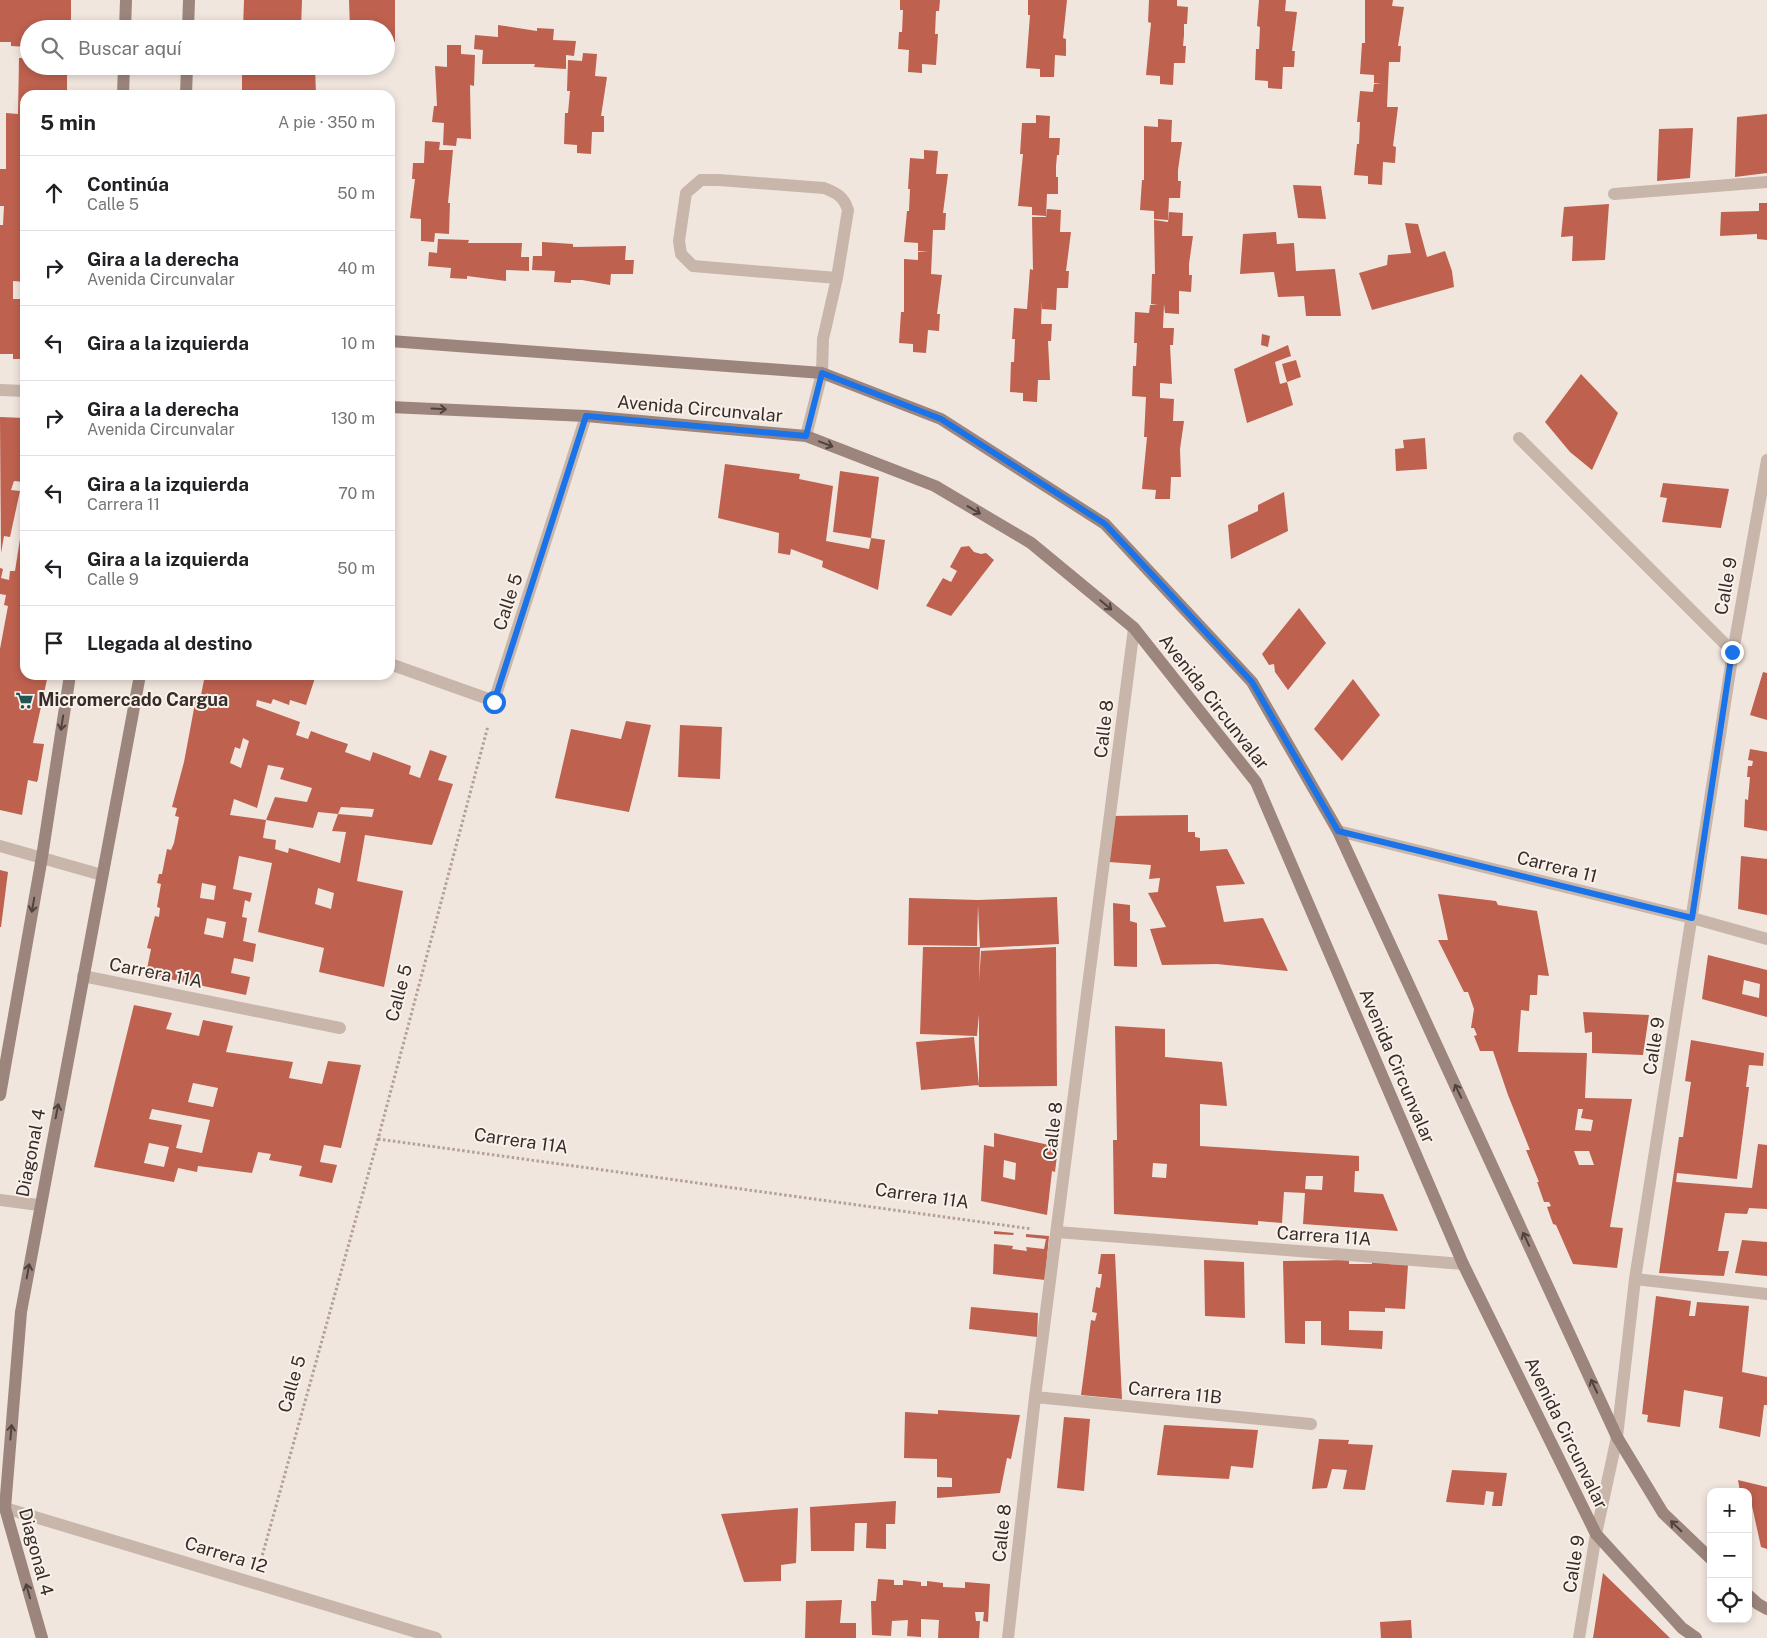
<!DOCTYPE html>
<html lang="es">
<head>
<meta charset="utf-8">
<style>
	:root { --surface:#fff; --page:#f6f6f6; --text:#202124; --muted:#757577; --line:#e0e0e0 }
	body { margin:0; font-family:"Public Sans",sans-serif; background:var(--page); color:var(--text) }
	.controls { position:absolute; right:15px; bottom:15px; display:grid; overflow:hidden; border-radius:10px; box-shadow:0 2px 8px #0003 }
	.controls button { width:45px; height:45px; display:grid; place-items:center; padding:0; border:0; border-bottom:1px solid var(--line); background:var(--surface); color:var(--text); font:25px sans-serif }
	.stop { position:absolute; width:15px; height:15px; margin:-11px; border:4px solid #1a73e8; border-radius:50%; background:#fff }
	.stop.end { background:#1a73e8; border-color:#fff; box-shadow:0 1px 5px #0008 }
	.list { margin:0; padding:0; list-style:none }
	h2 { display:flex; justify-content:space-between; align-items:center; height:65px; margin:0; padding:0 20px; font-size:21px }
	h2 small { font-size:16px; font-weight:400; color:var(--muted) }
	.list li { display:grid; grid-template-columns:32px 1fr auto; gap:15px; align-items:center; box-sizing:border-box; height:75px; padding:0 20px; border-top:1px solid var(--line) }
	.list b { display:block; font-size:19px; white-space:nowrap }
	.list p { margin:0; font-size:16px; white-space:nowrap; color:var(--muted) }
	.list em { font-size:16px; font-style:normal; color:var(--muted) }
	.icon { flex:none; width:28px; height:28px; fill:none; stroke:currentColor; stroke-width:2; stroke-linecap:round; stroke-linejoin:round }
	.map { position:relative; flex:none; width:1767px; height:1638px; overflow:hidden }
	.search { position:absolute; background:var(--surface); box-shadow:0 2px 8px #0003; left:20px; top:20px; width:375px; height:55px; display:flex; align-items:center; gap:12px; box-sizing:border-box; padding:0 18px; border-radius:28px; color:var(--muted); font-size:19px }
	.panel { position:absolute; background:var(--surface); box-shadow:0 2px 8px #0003; left:20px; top:90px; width:375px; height:590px; border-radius:15px }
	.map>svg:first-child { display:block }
</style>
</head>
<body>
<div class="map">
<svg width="1767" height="1638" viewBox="0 0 1767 1638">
	<rect width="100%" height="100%" fill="#f1e6de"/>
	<path fill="#be614f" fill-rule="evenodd" d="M0,0h71v29h-42v18l-18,-1v-4h-11z
		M244,0h58l-1,29h-58z
		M349,0h46v42h-9v-13h-36z
		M900,0h40l-1,11h-3l-1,23h3l-2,31 -14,-1v9l-14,-1 1,-22 -11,-1 1,-17h3l1,-22h-3z
		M1028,0h39l-4,38 3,1v17l-11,-1 -1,22h-14v-8l-14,-1 4,-53h-2z
		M1149,0h28v6l11,1 -1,17h-3v11l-1,11h3l-1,17h-11l-1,22 -13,-1v-8l-14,-1 5,-52 -3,-1z
		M1259,0h27l-1,11 12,1 -5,39h3l-1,16h-11l-1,22 -14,-1v-7l-13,-1 1,-31h3l1,-22 -3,-1z
		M1365,0h28l-1,6 12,1 -6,39h3l-1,16h-11l-2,45h11l-5,39 3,1 -1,16 -12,-1 -1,23 -14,-1v-8l-14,-1 3,-31h2l1,-22h-3l3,-31 13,1 1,-8h7l-7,-1v-8l-14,-1 2,-31h3z
		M498,25l39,6v-3l17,1 -1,11 23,1 -2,15 -8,-1v14l-32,-2 1,-3h-53l1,-14 -9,-1 1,-14 23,2z
		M447,45h14v9l14,1 -1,31 -4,-1 1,54 -14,-1 -1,8 -13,-1 1,-22 -12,-1 2,-16h3l-2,-40 12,1z
		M583,53l14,1 -2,22 12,1 -6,39h3v16h-12l-1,22 -14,-1v-8l-13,-1 1,-31h3l2,-22h-3l1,-31 14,1z
		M19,58h10v8h38v29h-42v187l-12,-1v18h12v60h-12v-5h-13v-129h3l1,-19h-4v-37h6v-56l12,1z
		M242,66h73l1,29 -74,-3z
		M1767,114v59l-32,4 2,-60z
		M1036,115l14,1 -1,22h11l-1,17h-2l-1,11v11h2v17h-11l-1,22 -14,-1v-8l-14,-1 5,-52h-3l2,-31h14z
		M1158,119l14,1 -1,22h11l-4,28v11h3l-1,17h-11l-1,22 -14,-1v-8l-14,-1 2,-30h2v-54l14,1z
		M1693,128l-3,50 -33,3 2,-52z
		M425,141l15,1 -1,8h14l-5,53h2l-1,31 -14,-1 -1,9 -13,-1v-22l-11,-1 5,-39h-3l1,-16h11z
		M924,150l14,1 -2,23h12l-5,39h3l-1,17h-12l-2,44 11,1 -5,39h3l-1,17 -11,-1 -2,23 -13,-1v-8l-14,-1 2,-31h3v-53l14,1v-8h10l-10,-1v-8l-14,-1 3,-31h2l1,-22h-2l2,-31 14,1z
		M1293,185l28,1 5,33 -28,-1z
		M1759,203h8v37l-10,-1v-5l-37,2 1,-24 38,-1z
		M1609,204l-4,56 -33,1 1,-25 -12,1 3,-30z
		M1047,209l14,1 -1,22h11l-5,39h3l-1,17h-11l-1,22 -14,-1v-9l-1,24h11l-1,17h-3l2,39h-12l-1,22 -14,-1v-8l-13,-1 1,-30h3l1,-23h-3l2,-31 13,1 3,-40 3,1 -1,-53h14z
		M1169,212l14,1 -1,23h11l-4,28v11h3l-1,17 -12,-1v23l-14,-1 -1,-9 -1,24h11l-1,17h-3l2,39 -12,-1v15l14,1 -1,22h11l-4,28 1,28h-10l-1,22h-15l1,-9 -14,-1 5,-52h-3l2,-40 -14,-1 1,-30h3l1,-23h-3l1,-31 14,1 1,-8h8l-7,-1 1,-30h3l-1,-54 14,2z
		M390,221l3,1 -1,71h-2z
		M1405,223l13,1 9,33 18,-6 7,20 2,16 -82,23 -13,-37 28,-8 1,-10 23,-2z
		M1276,232l1,12 17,-1 2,28 39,-2 6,47h-35l-2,-20 -26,1 -4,-25 -34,2 3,-40z
		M438,239l31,1 -1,3h54l-1,14h8v14l-23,-1v11l-39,-5v3l-17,-1 1,-10 -23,-2 1,-14 8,1z
		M542,242l31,2v3l53,-1 -1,14h9l-1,14h-22l-1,11 -28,-5h-11v3l-17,-1 1,-11 -23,-1 1,-14h9z
		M1262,334l8,2 -2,11 -7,-2z
		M1288,345l3,11 -16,6 5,22 7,-2 -5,-18 14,-4 5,17 -14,5 6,23 -46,18 -13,-54z
		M1581,374l37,39 -26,57 -22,-18 -25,-30z
		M0,417l25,1v64l-11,-1 -3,9 9,1 -10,46 -6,-1 -3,17z
		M1425,438l2,31 -31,2 -1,-22 9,-1 -1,-8z
		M725,464l75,10 -1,5 34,7 -7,55 43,8 2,-11 14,2 -7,50 -56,-23 1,-6 -32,-12 -1,6 -12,-2 1,-20 -61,-15z
		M840,471l39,6 -8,61 -38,-6z
		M1663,483l66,6 -8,39 -59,-6 5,-24 -7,-1z
		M1284,492l4,39 -57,28 -3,-34 30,-14v-6z
		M20,539l5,1v135h23l-15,68 11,1 -6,35 -1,3 -9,-2 -6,35 -22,-5v-161l8,-43 -4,-1 2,-10 -6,-1v-26l3,1 -2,9 8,2 1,-9h5z
		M969,546l5,6 7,2 5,-1 8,7 -43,56 -25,-10 17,-28 8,4 6,-11 -7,-4 11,-20z
		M1299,608l27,35 -38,47 -13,-18 -1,-8 -5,1 -7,-11z
		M1763,672l4,1v47l-17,-5z
		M205,675h111l-10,30 -16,-5 -1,5 -16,-6 -2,5 -14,-4 -1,6 44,16 -4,13 12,4 3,-8 19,7 18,6 -3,8 25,9 3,-9 38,14 -2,8 11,4 10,-28 17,6 -9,24 15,4 -21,61 -67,-10 -8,46 46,10 -19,96 -65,-15 5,-24 -66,-16 14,-69 -33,-7 -6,33 19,4 -2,9 -5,-2 -3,17 5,1 -4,23 13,3 -3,18 -19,-4 -3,15 19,4 -4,18 -100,-21 5,-25 -4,-1 8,-32 4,1 1,-9 -3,-1 4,-23 -4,-1 2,-9h3l5,-25 4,1 3,-7 5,-26 -4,-1 2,-8 -5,-1 12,-45 12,-64 4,2zM243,738l6,3 -8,27 -11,-5 5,-16 5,2zM268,765l16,3 -4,11 32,9 -5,14 -32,-5 -9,23 -36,-5 4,-16 23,9zM341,807l33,2 -2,8 -34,-3 -6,17 14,1 -6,31 -51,-15 -1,5 -13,-4 1,-9 -13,-2 3,-18 47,8 5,-16 20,2zM202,883l14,3 -2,14 -14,-2zM318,888l16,5 -3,16 -16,-5zM207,918l19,4 -3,16 -19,-4z
		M1353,679l27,36 -38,46 -28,-32z
		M626,721l25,4 -22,87 -74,-14 16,-69 50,10z
		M680,725l42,2 -2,52 -42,-2z
		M1750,749l17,3v79l-23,-4 1,-28 3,1 2,-23h-3l1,-11h4l1,-5 -5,-1z
		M1188,815v17h7v5l5,1v13l27,-2 18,35 -29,2 8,36 39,-4 25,53 -71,-7 -55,1 -12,-36 16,-2 -18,-34 10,-1 2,-14 -11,1 2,-14 -42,-3 -2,-46z
		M1741,856l26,3v56l-29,-6z
		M0,870l8,2 -7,55h-1z
		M1438,894l58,7 2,4 39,6 12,65 -11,-1 -1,20h-7l-1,16 -8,-1 -3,42 69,1 -2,45 47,1 -22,128 13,1 -6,40 -44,-4 -17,-39 -3,-1 -6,-17 4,-1 -2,-4h-5l-7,-20h2l-13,-32h4l-22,-55 -15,-44h-13l-6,-15 3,-1 -3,-7h-3l3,-19 -6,-17h-4l-26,-52h10zM1578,1109h5l-2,9 12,2 -2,11 -16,-1zM1574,1151h15l5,14h-15z
		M1057,897l2,47 -79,4 -2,-43 -1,41 -69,-1 1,-47 69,2z
		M1113,903l17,2v16l7,2v44l-23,-1z
		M923,947h57l-1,35 2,-31 75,-4 1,139 -78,1v-73l-2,22 -57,-2z
		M1708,955l59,15v47l-65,-18zM1744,980l16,4 -1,14 -17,-4z
		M134,1005l38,8 -6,16 33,7 4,-16 30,6 -7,26 67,10 -4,16 33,6 6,-23 33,4 -20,83 -17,-3 -4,17 17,3 -5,18 -33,-7 3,-10 -33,-6 2,-6 -13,-2 -6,21 -54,-7 -1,6 -19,-4 -4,14 -80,-15zM193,1083l25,5 -5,19 -25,-5zM152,1109l58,11 -8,33 -26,-5 6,-23 -33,-6zM149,1143l20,4 -5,20 -20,-4z
		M1583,1012l66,3 -6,40 -51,-2v-21l-7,1z
		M1115,1026l50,3v28l57,5 5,44 -27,-2v42l159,10v15h-4l-1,21 29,2 15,37 -95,-7 2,-31 -21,-1 -2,31 -24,-2v4l-144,-11 -1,-74h4zM1153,1163l14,1 -1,14 -14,-1zM1306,1176h17l-1,14 -17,-1z
		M974,1037l5,48 -58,5 -5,-48z
		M1691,1040l73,13 -1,13 -14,-1 -3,22h3l-12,92 -60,-6 -1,9 76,6 6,-44 9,1v64l-18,-1 -2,6 -22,-1 -7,38h11l-5,25 -65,-3 20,-136h4l8,-55 -6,-1z
		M994,1133l64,14 -3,25 -3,-1 -5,44 -66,-14 3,-56 10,2zM1004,1160l12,3 -1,17 -12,-3z
		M994,1231l20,2 -1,2 -19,-1z
		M1026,1234l23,2 -4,44 -52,-6 1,-30 19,2 -1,3 15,2 -1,-4 18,2 2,-10 -20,-2z
		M1742,1240l25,2v34l-32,-3z
		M1101,1254h14l7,145 -41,-4 10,-75 4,1 2,-8 -5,-1 4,-25 4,1 2,-14h-4z
		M1204,1260l40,2 1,56 -40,-2z
		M1349,1260v4h23v-4l16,1v3l20,1 -3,44 -20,-1v4l-36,-1v19l34,1 -1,18 -61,-4v-24h-16v23l-20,-1 -2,-82z
		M1656,1296l35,5 -2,15h6l2,-14 52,4 -7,66 25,5v28h-3l-4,32 -41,-9 4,-31 -39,-7 -4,37 -33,-5 1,-7 -6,-1z
		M971,1307l67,6 -1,24 -68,-8z
		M938,1410l82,5 -9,44 -4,-1 -7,35 -63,5v-11h15v-9l-15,-1v-18l-33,-1 1,-46 33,2z
		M1064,1417l26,2 -6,72 -27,-3z
		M1164,1425l94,5 -5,38 -22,-2 -2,13 -72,-4z
		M1319,1439l30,1 -1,4 25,1 -8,45 -22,-1 4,-19 -15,-1 -5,19 -15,1z
		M1452,1470l55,3 -5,33h-10l2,-14 -8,-1 -2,14 -38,-3z
		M1738,1480l29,7v62l-6,-2 -9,-41h-4v-14h-8z
		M896,1501l-1,23h-9v25l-20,-1 1,-25h-12l-1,28h-43l-1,-44z
		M798,1508l-2,55 -15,2v16l-37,1 -23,-68z
		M1603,1573l67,65h-77z
		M878,1579l16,1v5h9v-5l18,2v4h6v-5l16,2v4l22,1v-6l25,2 -2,38 -5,-1 1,-9h-9l1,9h4l-1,17h-41l1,-18 -18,-1v18l-14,-1 1,-16 -16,1 -1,15 -19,-1 -1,-34h5z
		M842,1600l-2,23h16v15h-51l1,-37z
		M1411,1620l1,18h-31l-1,-16z"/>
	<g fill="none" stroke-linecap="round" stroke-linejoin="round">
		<path stroke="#b4a095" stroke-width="3" stroke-dasharray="2.5 2.5" stroke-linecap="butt" d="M378,1139l654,90
			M261,1560l117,-421 110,-413"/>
		<path stroke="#c8b6ab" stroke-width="12" d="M806,436l16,-63 1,-34 14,-61 11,-68c-4,-13 -11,-17 -24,-22l-105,-8h-18l-15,13 -7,48 2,13 12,12 144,12
			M1519,438l214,214"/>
		<path stroke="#c8b6ab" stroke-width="12" d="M1614,194l153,-12
			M0,390l25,1
			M390,664l104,37 92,-285
			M1338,831l354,87 75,21
			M0,846l102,29
			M83,976l257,52
			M0,1200l39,5
			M1057,1232l406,32
			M1635,1279l132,15
			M1035,1397l276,27
			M5,1508l431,130
			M1008,1638l27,-241 99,-769
			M1579,1638l17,-104 21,-97 18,-158 98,-627 34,-192"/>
		<path stroke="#9c857c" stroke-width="12" d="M125,29l1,-29
			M188,29l1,-29
			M123,95l1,-29
			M186,95l1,-29
			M390,341l432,32 119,46 164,105 147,158 86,149 279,606 46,76 48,46
			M390,407l196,9 220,20 129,50 96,57 103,85 122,154 207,482 133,270 86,94 14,10
			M0,1095l42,-238 28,-182
			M1748,1595l10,9 9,5
			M42,1638l-37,-130 16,-196 119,-637"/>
	</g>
	<defs><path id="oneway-shaft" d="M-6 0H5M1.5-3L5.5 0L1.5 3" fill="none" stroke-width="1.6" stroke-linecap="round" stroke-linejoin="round" transform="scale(1.25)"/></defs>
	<g stroke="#50423e">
		<use href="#oneway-shaft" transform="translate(439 409) rotate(3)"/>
		<use href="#oneway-shaft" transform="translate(826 444) rotate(21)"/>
		<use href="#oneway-shaft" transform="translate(974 510) rotate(31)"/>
		<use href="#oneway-shaft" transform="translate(1106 605) rotate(40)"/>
		<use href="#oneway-shaft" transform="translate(62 723) rotate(99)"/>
		<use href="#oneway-shaft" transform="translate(33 905) rotate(100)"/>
		<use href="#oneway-shaft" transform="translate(1458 1091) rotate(-115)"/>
		<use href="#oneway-shaft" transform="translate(57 1111) rotate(-79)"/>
		<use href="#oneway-shaft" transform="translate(1526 1239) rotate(-115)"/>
		<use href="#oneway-shaft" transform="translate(28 1271) rotate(-80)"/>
		<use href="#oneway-shaft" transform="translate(1594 1386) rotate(-115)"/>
		<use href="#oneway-shaft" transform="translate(11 1432) rotate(-85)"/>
		<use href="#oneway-shaft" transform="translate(1676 1526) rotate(-136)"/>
		<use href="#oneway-shaft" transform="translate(28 1591) rotate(-106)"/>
	</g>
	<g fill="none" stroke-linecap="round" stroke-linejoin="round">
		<path stroke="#1a73e8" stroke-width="6" d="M494,702l92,-286 220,20 16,-63 119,46 164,105 147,158 86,149 354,87 40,-266"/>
	</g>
	<defs>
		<symbol id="supermarket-bare" viewBox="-9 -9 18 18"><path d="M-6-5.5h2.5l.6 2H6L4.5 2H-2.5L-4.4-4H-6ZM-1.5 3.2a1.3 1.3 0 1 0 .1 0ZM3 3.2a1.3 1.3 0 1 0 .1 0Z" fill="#225554" stroke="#f9f1ea" stroke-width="2.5" paint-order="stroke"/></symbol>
	</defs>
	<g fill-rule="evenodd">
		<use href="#supermarket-bare" x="12" y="688" width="25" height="25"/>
	</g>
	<g text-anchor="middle" stroke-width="4" stroke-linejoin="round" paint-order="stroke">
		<g font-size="18" fill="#362c29" stroke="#f9f1ea">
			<text transform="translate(700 409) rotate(5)" y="6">Avenida Circunvalar</text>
			<text transform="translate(1726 586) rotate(-80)" y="6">Calle 9</text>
			<text transform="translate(508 602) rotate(-72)" y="6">Calle 5</text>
			<text transform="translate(1214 702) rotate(52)" y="6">Avenida Circunvalar</text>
			<text transform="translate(1104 729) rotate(-83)" y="6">Calle 8</text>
			<text transform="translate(1557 867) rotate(14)" y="6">Carrera 11</text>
			<text transform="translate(156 973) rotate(11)" y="6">Carrera 11A</text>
			<text transform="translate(399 993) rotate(-75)" y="6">Calle 5</text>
			<text transform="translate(1654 1046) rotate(-81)" y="6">Calle 9</text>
			<text transform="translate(1397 1066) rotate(67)" y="6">Avenida Circunvalar</text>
			<text transform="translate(1053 1131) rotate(-83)" y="6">Calle 8</text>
			<text transform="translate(521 1141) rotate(8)" y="6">Carrera 11A</text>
			<text transform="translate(31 1153) rotate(-79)" y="6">Diagonal 4</text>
			<text transform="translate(922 1196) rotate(8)" y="6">Carrera 11A</text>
			<text transform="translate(1324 1236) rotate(4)" y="6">Carrera 11A</text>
			<text transform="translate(292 1384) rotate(-74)" y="6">Calle 5</text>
			<text transform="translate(1175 1393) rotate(6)" y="6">Carrera 11B</text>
			<text transform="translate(1566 1433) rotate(64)" y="6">Avenida Circunvalar</text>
			<text transform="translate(1002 1533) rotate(-84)" y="6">Calle 8</text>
			<text transform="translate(36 1552) rotate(75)" y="6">Diagonal 4</text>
			<text transform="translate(226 1555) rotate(17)" y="6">Carrera 12</text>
			<text transform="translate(1574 1564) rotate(-81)" y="6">Calle 9</text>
		</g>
		<g font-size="18" font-weight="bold" fill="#362c29" stroke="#f9f1ea" text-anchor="start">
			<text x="38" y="706">Micromercado Cargua</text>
		</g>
	</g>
</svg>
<div class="controls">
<button>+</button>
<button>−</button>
<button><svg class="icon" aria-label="locate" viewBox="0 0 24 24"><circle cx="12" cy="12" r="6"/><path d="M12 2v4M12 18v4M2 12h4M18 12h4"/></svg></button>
</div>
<div class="stop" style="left:494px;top:702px"></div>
<div class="stop end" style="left:1732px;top:652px"></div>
<div class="search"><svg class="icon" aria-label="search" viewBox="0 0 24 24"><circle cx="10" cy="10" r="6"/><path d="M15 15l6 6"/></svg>Buscar aquí</div>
<section class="panel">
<h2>5 min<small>A pie · 350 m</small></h2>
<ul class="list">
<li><svg class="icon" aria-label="ahead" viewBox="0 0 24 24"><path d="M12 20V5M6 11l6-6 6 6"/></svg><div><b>Continúa</b><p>Calle 5</p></div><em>50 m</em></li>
<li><svg class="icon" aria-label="right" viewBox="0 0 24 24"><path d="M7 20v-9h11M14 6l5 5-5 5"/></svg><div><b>Gira a la derecha</b><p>Avenida Circunvalar</p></div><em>40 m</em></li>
<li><svg class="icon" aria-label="left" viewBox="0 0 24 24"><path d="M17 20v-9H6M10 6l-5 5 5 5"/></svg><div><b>Gira a la izquierda</b></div><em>10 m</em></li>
<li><svg class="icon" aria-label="right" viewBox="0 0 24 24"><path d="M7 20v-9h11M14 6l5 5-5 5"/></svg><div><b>Gira a la derecha</b><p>Avenida Circunvalar</p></div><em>130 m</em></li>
<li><svg class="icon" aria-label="left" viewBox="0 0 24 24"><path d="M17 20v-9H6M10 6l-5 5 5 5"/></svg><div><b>Gira a la izquierda</b><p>Carrera 11</p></div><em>70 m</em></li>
<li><svg class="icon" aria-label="left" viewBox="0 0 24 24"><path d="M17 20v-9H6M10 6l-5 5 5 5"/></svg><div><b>Gira a la izquierda</b><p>Calle 9</p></div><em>50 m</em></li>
<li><svg class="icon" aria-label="arrive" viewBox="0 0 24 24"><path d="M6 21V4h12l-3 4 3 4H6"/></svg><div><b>Llegada al destino</b></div></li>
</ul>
</section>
</div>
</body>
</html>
